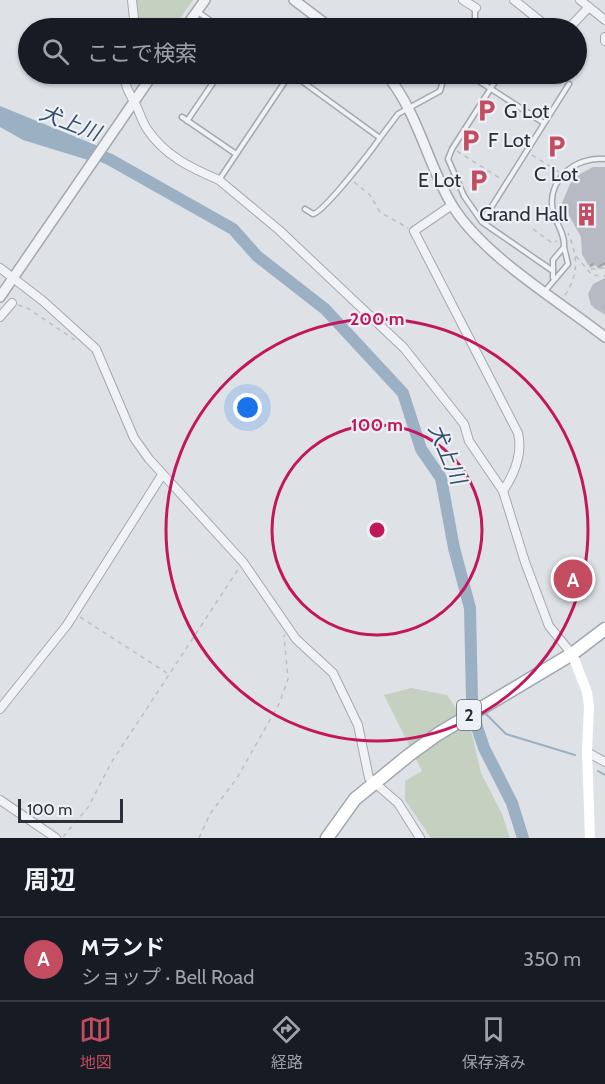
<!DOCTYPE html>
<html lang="ja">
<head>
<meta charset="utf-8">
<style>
	:root { --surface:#171b24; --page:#20242c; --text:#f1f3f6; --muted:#9ea1a6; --line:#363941; --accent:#c34c60 }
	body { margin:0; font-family:Cabin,"Noto Sans JP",sans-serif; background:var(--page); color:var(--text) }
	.scale { position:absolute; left:18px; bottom:15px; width:105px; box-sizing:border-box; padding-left:6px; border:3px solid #29303c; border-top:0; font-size:16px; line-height:21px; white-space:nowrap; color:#29303c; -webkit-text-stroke:4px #edf0f4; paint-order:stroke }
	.you { position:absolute; left:248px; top:408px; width:21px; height:21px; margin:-15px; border:4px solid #fff; border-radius:50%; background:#1a73e8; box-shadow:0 0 0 9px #1a73e833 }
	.badge { display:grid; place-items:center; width:39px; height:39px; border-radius:50%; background:var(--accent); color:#fff; font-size:20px; font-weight:700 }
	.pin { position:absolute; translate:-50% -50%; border:3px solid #fff; box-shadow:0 2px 6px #0006 }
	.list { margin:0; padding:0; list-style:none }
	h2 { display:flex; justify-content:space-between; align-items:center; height:78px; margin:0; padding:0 24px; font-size:26px }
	h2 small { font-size:20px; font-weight:400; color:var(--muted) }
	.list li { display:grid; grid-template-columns:39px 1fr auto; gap:18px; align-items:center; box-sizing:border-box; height:84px; padding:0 24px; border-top:2px solid var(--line) }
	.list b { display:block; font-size:22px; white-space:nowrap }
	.list p { margin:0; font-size:20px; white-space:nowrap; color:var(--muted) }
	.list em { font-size:20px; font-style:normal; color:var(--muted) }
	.icon { flex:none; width:33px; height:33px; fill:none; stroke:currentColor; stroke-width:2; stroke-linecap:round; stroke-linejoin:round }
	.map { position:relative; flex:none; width:605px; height:838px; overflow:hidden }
	.search { position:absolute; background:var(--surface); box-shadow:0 2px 4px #0004; left:18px; right:18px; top:18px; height:66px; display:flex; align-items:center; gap:15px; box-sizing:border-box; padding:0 21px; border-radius:33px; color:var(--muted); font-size:22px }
	.sheet { height:162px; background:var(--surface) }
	nav { display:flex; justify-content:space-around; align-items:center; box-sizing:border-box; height:84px; border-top:2px solid var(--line); background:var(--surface); font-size:16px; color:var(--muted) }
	nav a { display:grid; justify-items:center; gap:3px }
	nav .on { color:var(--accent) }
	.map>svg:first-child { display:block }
</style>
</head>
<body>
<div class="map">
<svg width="605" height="838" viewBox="0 0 605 838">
	<defs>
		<filter id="shadow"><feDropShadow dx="2.5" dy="2.5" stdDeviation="0" flood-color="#0004"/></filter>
	</defs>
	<rect width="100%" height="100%" fill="#dee2e6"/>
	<path fill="#c4d0c0" d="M134,0h59l-20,28h-36z
		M411,688l36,7 24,35 10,43 21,41 8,24h-79l-26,-38v-19l17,-10 -38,-76z"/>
	<path fill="#9cb0c4" d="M0,106l98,40 -10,14 -65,-20 -23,-13z"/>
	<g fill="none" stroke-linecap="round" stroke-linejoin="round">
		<path stroke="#9cb0c4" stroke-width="2" d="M483,711l23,23 69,21
			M598,771l7,4"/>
		<path stroke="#9cb0c4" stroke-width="12" d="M78,147l31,12 124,70 24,27 68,53 78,84 18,56 20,29 13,70 16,60 2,92 5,27 7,21 28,55 11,35"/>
	</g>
	<path fill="#b6bbc3" filter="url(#shadow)" d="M593,167h12v94l-9,5 -3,-4 -5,3 -6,-11 -1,-17 -19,-34 8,-19 10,-10z
		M605,278v35l-14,-8 -3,-11 5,-10z"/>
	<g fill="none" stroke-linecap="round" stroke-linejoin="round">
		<defs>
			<path id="service" d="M198,12l23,16
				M470,28l5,-7v-12
				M292,74l88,64c-9,13 -56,74 -67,76l-8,-5
				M468,74l76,49
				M500,74l-48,75 -4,10 16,37 18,26 71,49
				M182,117l54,37
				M187,121l32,-47
				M380,138l18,-24 42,-23 5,-17
				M219,180l71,-106
				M482,222l87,-138
				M564,247c1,-14 -8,-23 -11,-36 -7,-31 23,-55 52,-52
				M545,291l23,-27 -4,-17 -11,13v18"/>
			<path id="minor" d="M132,0l3,28
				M463,0l13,8
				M514,0l35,28
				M580,0l25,20
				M569,28l20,-21
				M605,37v4
				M126,74c-2,11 2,16 7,26 6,9 8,20 14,29 18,27 44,39 72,51l60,50 125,118 60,76 5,17 34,50 22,71 24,64 23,28
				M452,205l-38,26 104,202c5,21 -3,40 -15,58
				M0,268l43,33 53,48 38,89 15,21 94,103 53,77 37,34 25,52 11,53 29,25 22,35
				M0,317l12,-14
				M0,709l67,-84 95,-150
				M587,752l18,10
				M0,800l56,38"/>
			<path id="tertiary" d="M294,0l37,28
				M185,28l20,-28
				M386,74c32,38 41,89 66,131 31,51 106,95 153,132
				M0,297l153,-223"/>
			<path id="primary" d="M327,838l28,-39 54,-44 29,-21 134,-80 33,-25"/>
		</defs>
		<use href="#service" stroke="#a4a9b0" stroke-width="7"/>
		<use href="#minor" stroke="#a4a9b0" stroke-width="10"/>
		<use href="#tertiary" stroke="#a4a9b0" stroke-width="12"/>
		<use href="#primary" stroke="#9ea6b1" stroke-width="15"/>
		<path stroke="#bcc0c5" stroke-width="1.5" stroke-dasharray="4.5 4.5" stroke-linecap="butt" d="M457,151l44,28
			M532,155l27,17
			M354,182l16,13 10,17 28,16
			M533,229l19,14 5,-2
			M576,256l16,19 13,1
			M591,269l14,-1
			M565,295c14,-21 13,-39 3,-62
			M18,305l11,4 46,31
			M80,617l90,58
			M63,837l26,-31 22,-43 128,-195
			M199,838l11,-24 27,-36 42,-74 9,-25 -4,-44"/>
		<use href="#service" stroke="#f0f2f5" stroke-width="4"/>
		<use href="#minor" stroke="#f0f2f5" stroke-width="8"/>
		<use href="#tertiary" stroke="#f0f2f5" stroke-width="9"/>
		<path stroke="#fff" stroke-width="10" d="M572,654l15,38 2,14 -2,46 3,86"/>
		<use href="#primary" stroke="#fff" stroke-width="12"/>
	</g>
	<g fill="none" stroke="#c2185b" stroke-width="3">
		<circle cx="377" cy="530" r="105"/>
		<circle cx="377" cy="530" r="211"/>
	</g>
	<defs>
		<symbol id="parking-bare" viewBox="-9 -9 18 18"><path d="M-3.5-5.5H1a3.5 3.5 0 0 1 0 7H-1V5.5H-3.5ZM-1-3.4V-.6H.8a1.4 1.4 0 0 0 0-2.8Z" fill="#c34c60" stroke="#edf0f4" stroke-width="2.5" paint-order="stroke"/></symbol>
		<symbol id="building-bare" viewBox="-9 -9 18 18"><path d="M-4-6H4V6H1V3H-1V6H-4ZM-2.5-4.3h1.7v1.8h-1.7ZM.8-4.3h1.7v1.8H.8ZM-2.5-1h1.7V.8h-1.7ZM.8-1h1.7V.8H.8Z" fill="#c34c60" stroke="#edf0f4" stroke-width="2.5" paint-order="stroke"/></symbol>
	</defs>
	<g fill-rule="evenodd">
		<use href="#parking-bare" x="470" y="94" width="33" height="33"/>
		<use href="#parking-bare" x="454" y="124" width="33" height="33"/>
		<use href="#parking-bare" x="540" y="130" width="33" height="33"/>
		<use href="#parking-bare" x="462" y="164" width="33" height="33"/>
		<use href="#building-bare" x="570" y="198" width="33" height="33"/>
	</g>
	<g text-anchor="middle" stroke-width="4.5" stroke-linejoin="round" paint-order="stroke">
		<rect fill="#edf0f4" stroke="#646a73" stroke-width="1.5" x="457" y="700" width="24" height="30" rx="4.5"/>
		<g font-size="18" font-weight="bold" fill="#29303c">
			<text x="469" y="721">2</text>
		</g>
		<g font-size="20" fill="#29303c" stroke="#edf0f4" text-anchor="start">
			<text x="504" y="118">G Lot</text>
			<text x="488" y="147">F Lot</text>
			<text x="556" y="181" text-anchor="middle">C Lot</text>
			<text x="461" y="187" text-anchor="end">E Lot</text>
			<text x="568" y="221" text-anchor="end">Grand Hall</text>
		</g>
		<g font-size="21" font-style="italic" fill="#364f6d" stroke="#edf0f4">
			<text transform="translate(70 123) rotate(21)" y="7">犬上川</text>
			<text transform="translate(447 454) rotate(67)" y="7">犬上川</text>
		</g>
	</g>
	<circle cx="377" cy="530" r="9" fill="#c2185b" stroke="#edf0f4" stroke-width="3"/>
	<g font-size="18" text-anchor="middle" font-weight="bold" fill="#c2185b" stroke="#edf0f4" stroke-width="4.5" stroke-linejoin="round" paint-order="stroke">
		<text x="377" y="325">200 m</text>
		<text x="377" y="431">100 m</text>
	</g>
</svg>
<div class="scale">100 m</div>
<div class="you"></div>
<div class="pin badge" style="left:573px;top:579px">A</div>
<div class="search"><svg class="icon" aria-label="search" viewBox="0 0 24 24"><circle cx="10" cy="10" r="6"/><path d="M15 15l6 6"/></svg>ここで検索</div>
</div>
<section class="sheet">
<h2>周辺<small></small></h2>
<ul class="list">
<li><span class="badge">A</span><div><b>Mランド</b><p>ショップ · Bell Road</p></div><em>350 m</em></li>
</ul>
</section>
<nav>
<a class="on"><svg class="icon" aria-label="map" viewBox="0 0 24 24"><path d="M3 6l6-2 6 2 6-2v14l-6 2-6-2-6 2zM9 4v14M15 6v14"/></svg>地図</a>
<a><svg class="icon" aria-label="directions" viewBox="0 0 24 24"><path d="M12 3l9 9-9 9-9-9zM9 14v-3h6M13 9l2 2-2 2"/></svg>経路</a>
<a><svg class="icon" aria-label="saved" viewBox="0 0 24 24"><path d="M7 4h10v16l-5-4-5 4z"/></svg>保存済み</a>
</nav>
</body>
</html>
